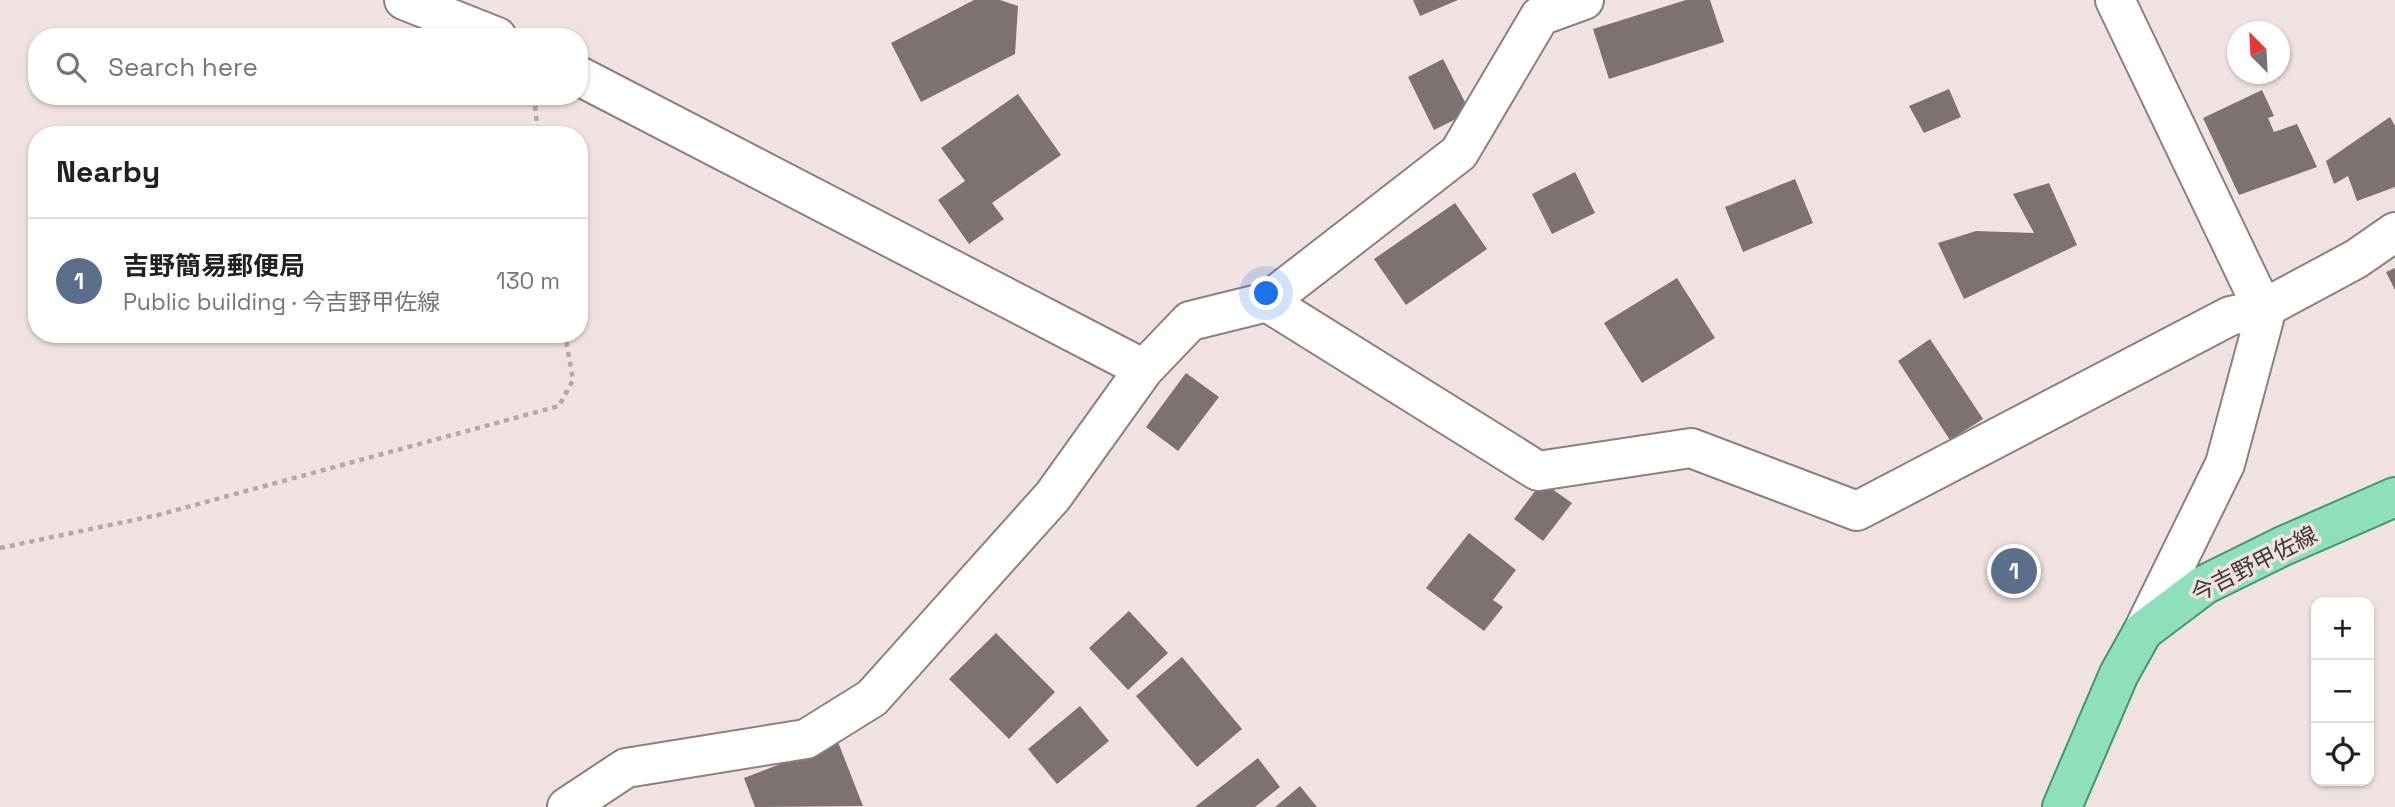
<!DOCTYPE html>
<html lang="en">
<head>
<meta charset="utf-8">
<style>
	:root { --surface:#fff; --page:#f2f2f2; --text:#202124; --muted:#757577; --line:#e0e0e0; --accent:#38936a }
	body { margin:0; font-family:"Space Grotesk","Noto Sans JP",sans-serif; background:var(--page); color:var(--text) }
	.controls { position:absolute; right:21px; bottom:21px; display:grid; overflow:hidden; border-radius:14px; box-shadow:0 2px 5px #0004 }
	.controls button { width:63px; height:63px; display:grid; place-items:center; padding:0; border:0; border-bottom:2px solid var(--line); background:var(--surface); color:var(--text); font:35px sans-serif }
	.compass { position:absolute; left:2227px; top:21px; width:63px; height:63px; border-radius:50%; background:var(--surface); box-shadow:0 2px 5px #0004; rotate:336deg }
	.you { position:absolute; left:1267px; top:294px; width:24px; height:24px; margin:-18px; border:5px solid #fff; border-radius:50%; background:#1a73e8; box-shadow:0 0 0 10px #1a73e833 }
	.badge { display:grid; place-items:center; width:46px; height:46px; border-radius:50%; background:var(--accent); color:#fff; font-size:23px; font-weight:700 }
	.pin { position:absolute; translate:-50% -50%; border:4px solid #fff; box-shadow:0 2px 7px #0006 }
	.list { margin:0; padding:0; list-style:none }
	h2 { display:flex; justify-content:space-between; align-items:center; height:91px; margin:0; padding:0 28px; font-size:30px }
	h2 small { font-size:23px; font-weight:400; color:var(--muted) }
	.list li { display:grid; grid-template-columns:46px 1fr auto; gap:21px; align-items:center; box-sizing:border-box; height:126px; padding:0 28px; border-top:2px solid var(--line) }
	.list b { display:block; font-size:26px; white-space:nowrap }
	.list p { margin:0; font-size:23px; white-space:nowrap; color:var(--muted) }
	.list em { font-size:23px; font-style:normal; color:var(--muted) }
	.icon { flex:none; width:38px; height:38px; fill:none; stroke:currentColor; stroke-width:2; stroke-linecap:round; stroke-linejoin:round }
	.map { position:relative; flex:none; width:2395px; height:807px; overflow:hidden }
	.search { position:absolute; background:var(--surface); box-shadow:0 2px 5px #0004; left:28px; top:28px; width:560px; height:77px; display:flex; align-items:center; gap:18px; box-sizing:border-box; padding:0 24px; border-radius:28px; color:var(--muted); font-size:26px }
	.panel { position:absolute; background:var(--surface); box-shadow:0 2px 5px #0004; left:28px; top:126px; width:560px; height:217px; border-radius:28px }
	.map>svg:first-child { display:block }
</style>
</head>
<body>
<div class="map">
<svg width="2395" height="807" viewBox="0 0 2395 807">
	<rect width="100%" height="100%" fill="#f0e2e1"/>
	<path fill="#7e7271" d="M974,0h26l18,6 -3,48 -94,48 -30,-59z
		M1413,0h45l-38,16z
		M1686,0h24l14,42 -115,37 -16,-50z
		M1443,59l27,53 -36,18 -26,-53z
		M1949,89l12,28 -37,16 -15,-27z
		M2262,90l12,26 -6,2 6,14 23,-8 20,43 -78,28 -36,-77z
		M1018,94l43,61 -69,48 12,16 -35,25 -31,-44 27,-19 -24,-33z
		M2390,117l5,9v61l-38,14 -9,-25 -14,8 -8,-23z
		M1575,172l20,41 -43,21 -20,-40z
		M1795,179l18,44 -70,29 -18,-45z
		M2049,183l28,62 -113,54 -26,-56 38,-12 58,2 -21,-39z
		M1455,203l32,46 -81,56 -32,-46z
		M2395,268v22l-9,-18z
		M1677,278l38,60 -73,45 -38,-60z
		M1930,339l53,80 -33,21 -52,-79z
		M1186,373l33,24 -41,54 -32,-24z
		M1542,482l30,21 -29,38 -29,-22z
		M1469,533l47,37 -23,30 10,7 -19,24 -58,-43z
		M1129,611l39,42 -40,37 -39,-42z
		M996,633l59,59 -46,47 -60,-60z
		M1182,657l60,72 -45,38 -61,-71z
		M1080,706l29,35 -52,43 -29,-35z
		M838,742l25,64 -108,1 -11,-29z
		M1258,758l22,29 -25,20h-60z
		M1300,786l17,21h-42z"/>
	<g fill="none" stroke-linecap="round" stroke-linejoin="round">
		<defs>
			<path id="minor" d="M404,0l93,37
				M2115,0l148,309 93,-50 39,-27
				M579,76l565,293
				M1267,302l271,169 153,-23 166,63 373,-195 33,-7 1,10 -39,145 -82,167
				M567,807l59,-39 180,-29 66,-41 181,-202 91,-127 46,-48 77,-19 192,-149 81,-137 44,-16"/>
			<path id="major" d="M2062,807l57,-133 24,-43 61,-46 79,-39 112,-49"/>
		</defs>
		<use href="#minor" stroke="#8c807f" stroke-width="42"/>
		<use href="#major" stroke="#439771" stroke-width="42"/>
		<path stroke="#b4a9a8" stroke-width="4.5" stroke-dasharray="5 5" stroke-linecap="butt" d="M534,96l4,39
			M0,548l158,-33 401,-109 14,-26 -8,-46"/>
		<use href="#minor" stroke="#fff" stroke-width="38"/>
		<use href="#major" stroke="#90dfbc" stroke-width="38"/>
	</g>
	<g text-anchor="middle" stroke-width="7" stroke-linejoin="round" paint-order="stroke">
		<g font-size="23" fill="#3d3837" stroke="#f0e2e1">
			<text transform="translate(2254 564) rotate(-27)" y="8">今吉野甲佐線</text>
		</g>
	</g>
</svg>
<div class="controls">
<button>+</button>
<button>−</button>
<button><svg class="icon" aria-label="locate" viewBox="0 0 24 24"><circle cx="12" cy="12" r="6"/><path d="M12 2v4M12 18v4M2 12h4M18 12h4"/></svg></button>
</div>
<svg class="compass" viewBox="-18 -18 36 36"><path d="M0-13l5 13h-10z" fill="#e53935"/><path d="M0 13l5-13h-10z" fill="#757577"/></svg>
<div class="you"></div>
<div class="pin badge" style="left:2014px;top:571px;background:#5c6f8a">1</div>
<div class="search"><svg class="icon" aria-label="search" viewBox="0 0 24 24"><circle cx="10" cy="10" r="6"/><path d="M15 15l6 6"/></svg>Search here</div>
<section class="panel">
<h2>Nearby<small></small></h2>
<ul class="list">
<li><span class="badge" style="background:#5c6f8a">1</span><div><b>吉野簡易郵便局</b><p>Public building · 今吉野甲佐線</p></div><em>130 m</em></li>
</ul>
</section>
</div>
</body>
</html>
